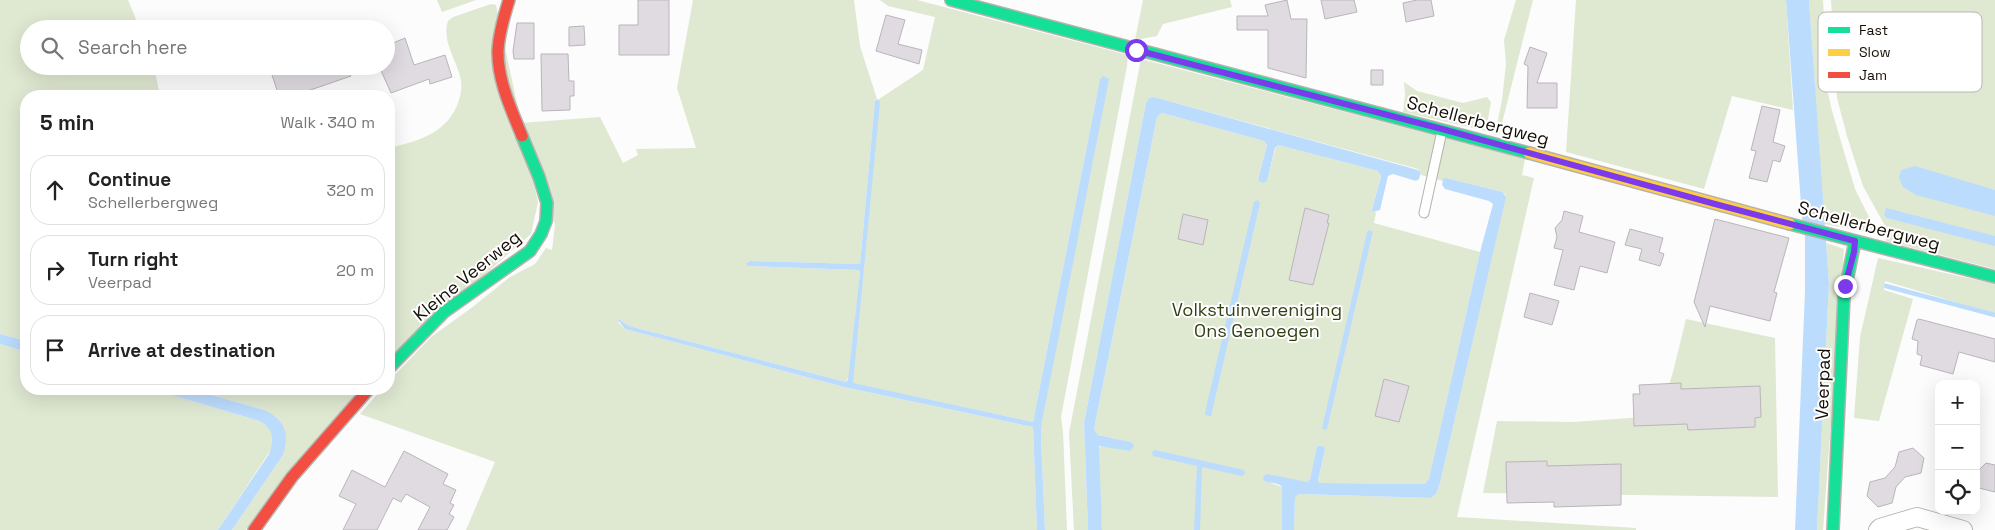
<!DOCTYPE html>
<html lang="en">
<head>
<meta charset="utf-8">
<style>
	:root { --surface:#fff; --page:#f6f6f6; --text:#222; --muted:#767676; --line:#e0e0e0 }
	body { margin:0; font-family:"Space Grotesk",sans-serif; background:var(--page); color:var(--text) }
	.controls { position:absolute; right:15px; bottom:15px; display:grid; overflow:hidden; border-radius:10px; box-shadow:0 5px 20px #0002 }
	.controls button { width:45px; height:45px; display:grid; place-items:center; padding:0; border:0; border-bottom:1px solid var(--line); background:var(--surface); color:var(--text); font:25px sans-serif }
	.stop { position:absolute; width:15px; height:15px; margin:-11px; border:4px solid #7c3aed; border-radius:50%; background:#fff }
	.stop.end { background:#7c3aed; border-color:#fff; box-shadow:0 1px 5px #0008 }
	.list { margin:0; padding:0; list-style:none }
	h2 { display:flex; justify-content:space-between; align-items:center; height:65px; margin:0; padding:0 20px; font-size:21px }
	h2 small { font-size:16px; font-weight:400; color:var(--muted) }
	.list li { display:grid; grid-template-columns:32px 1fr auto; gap:15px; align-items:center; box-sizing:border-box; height:70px; margin:0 10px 10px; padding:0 10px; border:1px solid var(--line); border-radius:20px }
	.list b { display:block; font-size:19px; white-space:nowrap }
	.list p { margin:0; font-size:16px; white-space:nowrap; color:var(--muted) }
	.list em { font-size:16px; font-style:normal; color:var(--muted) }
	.icon { flex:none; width:28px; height:28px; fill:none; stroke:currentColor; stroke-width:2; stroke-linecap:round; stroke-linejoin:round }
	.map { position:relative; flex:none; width:1995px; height:530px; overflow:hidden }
	.search { position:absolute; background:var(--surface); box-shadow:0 5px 20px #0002; left:20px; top:20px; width:375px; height:55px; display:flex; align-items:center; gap:12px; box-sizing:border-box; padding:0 18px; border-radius:28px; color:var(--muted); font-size:19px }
	.panel { position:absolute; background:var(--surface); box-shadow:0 5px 20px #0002; left:20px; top:90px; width:375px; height:305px; border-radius:20px }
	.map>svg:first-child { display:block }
</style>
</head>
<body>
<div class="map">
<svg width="1995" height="530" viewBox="0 0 1995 530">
	<rect width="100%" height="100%" fill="#fcfcfc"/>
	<path fill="#dfe8d1" d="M0,0h128l12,29h-111v37h125l6,30h-134v245l-26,-7z
		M437,0h39l-34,12z
		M693,0h161l6,46 17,53 -2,2 -15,163 -110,-3 -4,2 1,3h5l106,4 2,2 -11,104 -3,6 -217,-56 -9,-6 -2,2 7,7 223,59 185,39 4,103h-571l29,-68 -135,-48 22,-25h7v-8l42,-44 39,-28 40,-32 25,-13 11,-16 6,2 3,-25 -34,-102 79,-6 23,46 15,-8 -2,-6 60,-1 -19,-60z
		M880,0h37l211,55 -1,11 -66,351 2,15 4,98h-22l-4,-93 1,-15 58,-343 -67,343 -179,-38 -2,-2 27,-283 44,-29 12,-53 -47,-11z
		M1143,0h87l2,7 -69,17 -6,12 -22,4z
		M1516,0h17l-34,135 -4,-1 7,-34 4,-36 -2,-24z
		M1576,0h210l7,110 -61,-14 -28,93 -138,-37z
		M1809,0h14l5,93 4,18 23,78 20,40 -2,4 -49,-9z
		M1831,0h164v269l-109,-28 -2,-17 -21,-38 -16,-50 -10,-38z
		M491,4l5,1 42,197 -7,32 -142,124v-210c29,-7 60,-15 70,-48 2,-6 3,-13 2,-19 -3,-20 -20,-39 -13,-60l5,-4z
		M1141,59l384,100 -3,16 12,3 -77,339 179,11v2h-342l1,-32 4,-4 132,4 5,-4 4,-11 66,-288 -3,-3 -57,-14 -3,3 -22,-6v-3l-3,-3 -264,-72 -5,1 -3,5 -62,320 4,107h-14l-5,-97z
		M1404,82l13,9 46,12 24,-6 4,5 -5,29 -83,-19 2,-17z
		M1162,113l102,28 3,4 -9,35h9l9,-33 2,-2 100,26 3,4 -9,35 4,3 -2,10 106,29 -51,228 -4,4 -105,-1 -2,-1 7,-32 -8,-4 -7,33 -3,3 -41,-1 16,6v43h-180l-4,-82 5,-3 27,6 1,-9 -33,-7 -4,-6 63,-312z
		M1826,243l18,6 -21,281h-6l12,-246z
		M1878,258l117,26v30l-110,-33 -1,9 29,9 -34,122 -25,-3 6,-81z
		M1686,319l89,19 3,159 -295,-4 14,-72 76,1 86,-6 14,-44z
		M0,344l26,8v37h125l108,32c11,6 16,14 13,27l-54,82h-218z
		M191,389h170l-115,141h-14l51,-75 -19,-45z"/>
	<path fill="#bcdcfd" d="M1786,0h23l20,284 -12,246h-22l10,-239v-54l-3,-19z
		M1103,76l6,3 -67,343 -1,15 4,93h-8l-4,-103 -185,-39 -223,-59 -7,-9h2l9,6 217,56 2,-2 12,-108 -2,-2 -106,-4h-5l-1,-3 4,-2 110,3 15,-163 3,-2 2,3 -27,281 180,39 67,-343z
		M1154,97l264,73 3,2 -2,7 -3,2 -23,-7 -5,2 -8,34 -7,2 -1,-2 9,-34 -3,-5 -100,-26 -3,3 -8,33 -4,2 -5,-3 9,-35 -3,-4 -102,-28 -5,4 -63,312 4,6 33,7 3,4 -4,5 -31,-5 3,84h-14l-4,-107 62,-320 3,-5z
		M1915,166l80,24v26l-79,-21 -13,-8 -4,-9 2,-8z
		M1446,178l57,14 3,5 -66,286 -4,11 -5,4 -132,-4 -4,4 -1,32h-12v-43c-4,-5 -13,-3 -19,-7l1,-4 3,-2 40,8 3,-3 7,-33h6l2,4 -7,31 2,2 105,1 4,-5 51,-227 13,-48 -4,-3 -44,-12 -3,-4 1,-6z
		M1258,200l2,3 -49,213 -6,-1 1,-7 48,-206z
		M1886,208l109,28v10l-108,-28 -3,-3z
		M1369,230l4,2 -1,3 -45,194 -2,1 -3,-2 45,-195z
		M0,334l26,7v11l-26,-8z
		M151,389h40l73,21c21,10 26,23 19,45l-51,75h-14l51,-76c6,-15 4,-26 -10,-33z
		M1155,450l89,20 1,4 -3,2 -40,-9 -2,63h-6l3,-64 -44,-10 -1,-4z"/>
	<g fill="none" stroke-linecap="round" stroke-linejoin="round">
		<path stroke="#bcdcfd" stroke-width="4.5" d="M1886,286l109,29"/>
	</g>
	<path fill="#dfdbe1" stroke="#b9b5bb" d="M638,0h31v55h-50v-30h19z
		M1287,0l4,19h16l-1,59 -38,-10v-38h-31v-14h31l-3,-11z
		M1321,0h33l3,12 -32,7z
		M1417,0h14l3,16 -28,6 -3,-19z
		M886,15l19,5 -7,24 24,6 -3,14 -43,-13z
		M517,23h17v36h-20l-1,-8z
		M584,26l1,19 -16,1v-19z
		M405,38l9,27 31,-10 7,22 -22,7 -1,-5 -38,14 -12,-27h7v-20z
		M1530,47l17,6 -10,30h20v25h-30l1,-42 -4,-2z
		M541,54h27l1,27h5v15h-4v14l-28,1z
		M269,66h78l4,10 -58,20h-14z
		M1371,70h12v15h-12z
		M1762,106l18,4 -7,32 12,4 -5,16 -7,-2 -6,22 -18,-4 7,-27 -5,-1z
		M1305,208l24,7 -2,8h2l-16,62 -24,-5z
		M1564,211l19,5 -4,16 36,10 -8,31 -27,-7 -6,24 -20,-5 9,-35 -9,-2 3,-11 -2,-9 7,-8z
		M1183,214l25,6 -5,25 -25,-6z
		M1715,219l74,19 -15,54 3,1 -7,28 -60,-15 -5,21 -11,-25z
		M1630,229l33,9 -4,14 5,2 -4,12 -21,-6 3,-11 -17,-4z
		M1530,293l29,8 -7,24 -28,-8z
		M1919,319l76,20v23l-36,-10 -6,22 -33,-9 2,-9 -5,-2 1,-13 -6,-2 5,-19z
		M1384,379l25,7 -10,36 -24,-6z
		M1681,383v6l79,-3 1,31 -6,1v9l-67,3 -1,-6 -53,2 -1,-32h7l-1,-9z
		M1913,448l11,10 -3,15 -16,4 -9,10 -4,16 -14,4 -11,-11 3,-14 15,-4 10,-11 4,-15z
		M404,451l44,23 -5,10 13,6 -6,13 4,2 -5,9 5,3 -7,13h-29l12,-23 -24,-13 -5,8 -8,-4 -16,32h-34l13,-26 -17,-8 13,-26 33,17z
		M1547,461v5l74,-2v41l-67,2v-5l-47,1 -1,-41z
		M1986,463l9,2v27l-16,-4 -3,-15z"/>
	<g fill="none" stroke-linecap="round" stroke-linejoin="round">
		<defs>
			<path id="lane" d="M1424,213l18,-82"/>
			<path id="street" d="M1878,530l2,-2 37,-11 46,13"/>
			<path id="fast" d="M951,0l578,153
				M1790,224l205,53
				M389,368l55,-56 86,-61 11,-17 5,-13 1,-18 -8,-26 -17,-41
				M1833,530l11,-234 11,-55"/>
			<path id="slow" d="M1529,153l261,71"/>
			<path id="jam" d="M509,0c-5,16 -10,33 -11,50 -1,29 13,59 24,86
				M254,530l38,-53 77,-88"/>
		</defs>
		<use href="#lane" stroke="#b6b2ad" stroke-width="11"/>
		<use href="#street" stroke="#b6b2ad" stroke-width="20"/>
		<use href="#fast" stroke="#b6b2ad" stroke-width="14"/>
		<use href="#slow" stroke="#b6b2ad" stroke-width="14"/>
		<use href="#jam" stroke="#b6b2ad" stroke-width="14"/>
		<use href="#lane" stroke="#fff" stroke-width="9"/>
		<use href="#street" stroke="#fff" stroke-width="18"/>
		<use href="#fast" stroke="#16e098" stroke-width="11"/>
		<use href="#slow" stroke="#ffcf43" stroke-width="11"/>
		<use href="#jam" stroke="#f24e42" stroke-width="11"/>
	</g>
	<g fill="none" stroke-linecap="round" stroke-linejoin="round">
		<path stroke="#7c3aed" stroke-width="6" d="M1136,50l306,79 273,75 140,37 -1,11 -9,34"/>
	</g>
	<g text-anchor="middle" stroke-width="4" stroke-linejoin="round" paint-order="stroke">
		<g font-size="18" fill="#140d04" stroke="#fff">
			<text transform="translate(1478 121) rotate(15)" y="6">Schellerbergweg</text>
			<text transform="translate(1869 226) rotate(15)" y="6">Schellerbergweg</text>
			<text transform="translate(467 276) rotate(-39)" y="6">Kleine Veerweg</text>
			<text transform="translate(1823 384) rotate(-88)" y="6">Veerpad</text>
		</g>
		<g font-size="18" fill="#323f13" stroke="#fff">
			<text x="1257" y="316">Volkstuinvereniging<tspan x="1257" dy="21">Ons Genoegen</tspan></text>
		</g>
	</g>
	<rect x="1818" y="12" width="164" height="80" rx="8" fill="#fff" stroke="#b8b6b4" stroke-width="1"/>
	<rect x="1828" y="27" width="22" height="6" fill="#16e098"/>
	<rect x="1828" y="49" width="22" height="7" fill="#ffcf43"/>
	<rect x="1828" y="72" width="22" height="6" fill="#f24e42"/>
	<g font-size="14" fill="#140d04">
		<text x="1859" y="35">Fast</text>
		<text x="1859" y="57">Slow</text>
		<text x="1859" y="80">Jam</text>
	</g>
</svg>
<div class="controls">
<button>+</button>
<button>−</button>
<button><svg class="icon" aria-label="locate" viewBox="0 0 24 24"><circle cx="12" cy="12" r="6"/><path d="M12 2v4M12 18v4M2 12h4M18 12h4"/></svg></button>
</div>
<div class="stop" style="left:1136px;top:50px"></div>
<div class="stop end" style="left:1845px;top:286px"></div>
<div class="search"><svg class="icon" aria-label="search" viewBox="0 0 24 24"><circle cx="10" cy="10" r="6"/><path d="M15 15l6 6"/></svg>Search here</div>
<section class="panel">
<h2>5 min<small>Walk · 340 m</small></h2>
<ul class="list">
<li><svg class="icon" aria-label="ahead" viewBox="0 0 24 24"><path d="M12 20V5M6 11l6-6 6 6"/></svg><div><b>Continue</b><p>Schellerbergweg</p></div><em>320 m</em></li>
<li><svg class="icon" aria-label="right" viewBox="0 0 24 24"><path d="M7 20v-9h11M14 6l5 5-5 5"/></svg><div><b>Turn right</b><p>Veerpad</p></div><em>20 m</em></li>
<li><svg class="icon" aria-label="arrive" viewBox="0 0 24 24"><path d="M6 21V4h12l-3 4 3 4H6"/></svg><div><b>Arrive at destination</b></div></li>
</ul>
</section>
</div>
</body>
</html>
